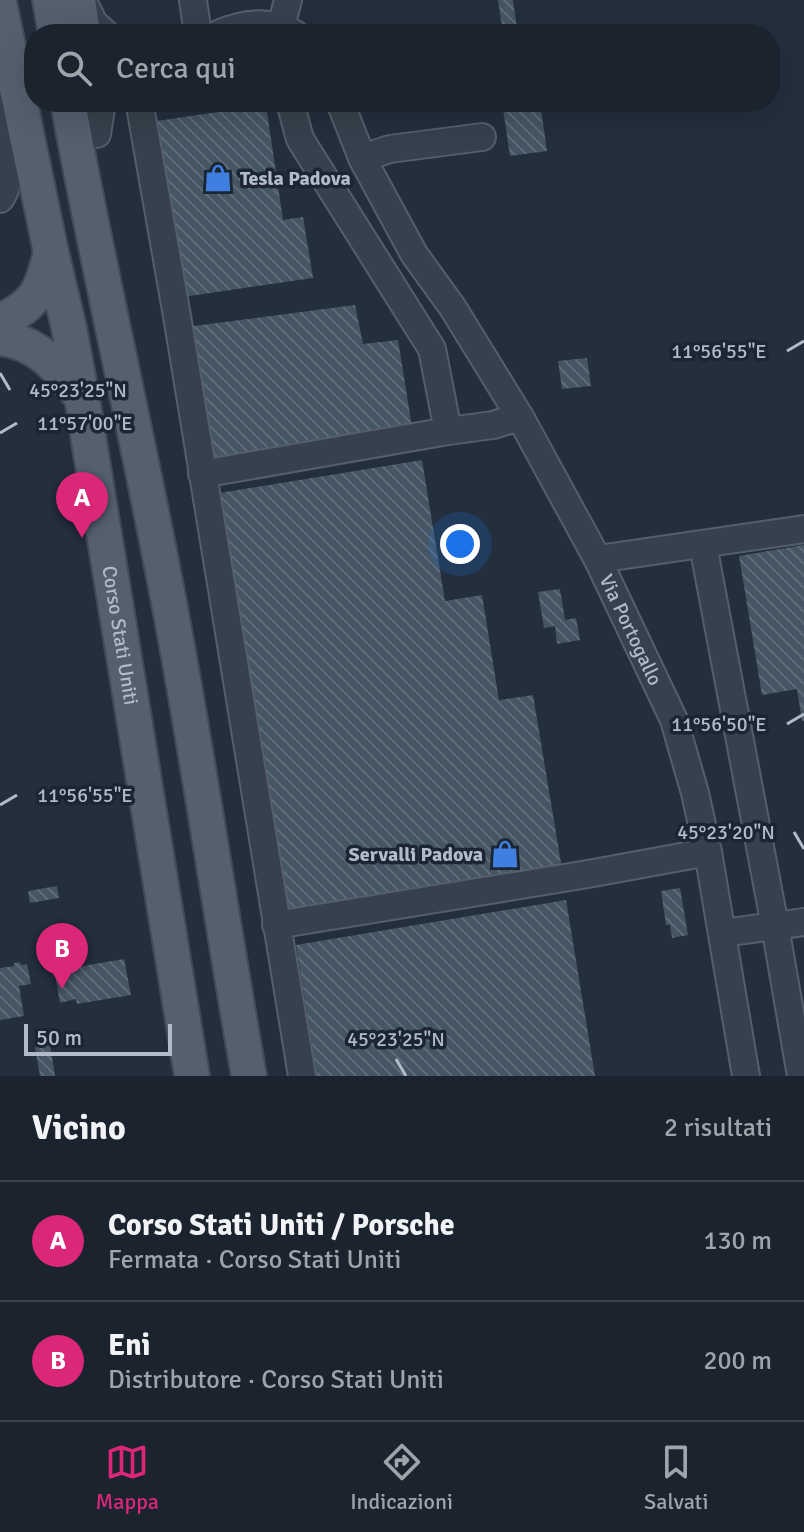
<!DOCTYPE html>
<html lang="it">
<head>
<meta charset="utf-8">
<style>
	:root { --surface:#1a232e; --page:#272f3a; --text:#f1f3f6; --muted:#9fa4aa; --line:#38404a; --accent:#db2777 }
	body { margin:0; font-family:Signika,sans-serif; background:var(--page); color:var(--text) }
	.scale { position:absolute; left:24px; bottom:20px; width:148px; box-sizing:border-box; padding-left:8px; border:4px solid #b2bcc8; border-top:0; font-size:22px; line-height:28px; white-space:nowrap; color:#b2bcc8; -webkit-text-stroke:6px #1c2632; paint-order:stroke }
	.you { position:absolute; left:460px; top:544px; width:28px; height:28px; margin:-20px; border:6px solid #fff; border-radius:50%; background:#1a73e8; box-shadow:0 0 0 12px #1a73e833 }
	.badge { display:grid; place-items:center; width:52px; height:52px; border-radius:50%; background:var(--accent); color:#fff; font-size:26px; font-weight:700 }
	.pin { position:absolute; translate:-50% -66px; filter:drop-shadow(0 2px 4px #0008) }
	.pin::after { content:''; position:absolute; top:42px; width:28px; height:24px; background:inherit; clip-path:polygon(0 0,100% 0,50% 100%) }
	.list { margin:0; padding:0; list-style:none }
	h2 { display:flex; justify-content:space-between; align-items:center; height:104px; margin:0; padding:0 32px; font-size:34px }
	h2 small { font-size:26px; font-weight:400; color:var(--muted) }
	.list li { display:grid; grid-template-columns:52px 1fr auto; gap:24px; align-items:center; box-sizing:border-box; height:120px; padding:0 32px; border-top:2px solid var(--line) }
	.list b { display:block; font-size:30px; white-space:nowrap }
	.list p { margin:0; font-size:26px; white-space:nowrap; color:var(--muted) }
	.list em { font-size:26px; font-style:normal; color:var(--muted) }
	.icon { flex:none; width:44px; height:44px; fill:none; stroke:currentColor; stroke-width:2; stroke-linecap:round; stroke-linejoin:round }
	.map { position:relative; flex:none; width:804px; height:1076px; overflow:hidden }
	.search { position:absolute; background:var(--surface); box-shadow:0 8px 32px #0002; left:24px; right:24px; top:24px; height:88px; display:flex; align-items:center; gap:20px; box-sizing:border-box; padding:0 28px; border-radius:32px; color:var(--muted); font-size:30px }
	.sheet { height:344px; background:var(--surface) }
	nav { display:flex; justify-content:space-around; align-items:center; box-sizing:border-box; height:112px; border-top:2px solid var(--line); background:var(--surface); font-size:22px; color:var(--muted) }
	nav a { display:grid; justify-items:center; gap:4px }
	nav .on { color:var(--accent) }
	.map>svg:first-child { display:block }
</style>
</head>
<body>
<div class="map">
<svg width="804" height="1076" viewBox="0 0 804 1076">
	<defs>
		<pattern id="building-back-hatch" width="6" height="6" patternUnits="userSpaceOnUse" patternTransform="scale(2)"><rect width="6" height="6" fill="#465563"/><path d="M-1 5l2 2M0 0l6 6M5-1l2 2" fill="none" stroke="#5e6c78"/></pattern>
	</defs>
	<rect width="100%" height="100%" fill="#232f3d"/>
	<path fill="url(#building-back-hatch)" d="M498,0h15l5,34h-15z
		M502,102h38l7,49 -37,5z
		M266,105l17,115 20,-3 10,61 -137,20 -26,-176z
		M355,305l8,39 35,-4 14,87 -207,32 -19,-132z
		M587,358l4,28 -29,3 -4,-28z
		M422,460l23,141 37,-6 17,105 34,-5 29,174 -274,44 -68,-420z
		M804,545v176h-2l-5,-32 -35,6 -23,-139z
		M560,589l5,31 11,-2 4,22 -23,4 -2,-18 -11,2 -6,-36z
		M57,886l2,12 -29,5 -2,-12z
		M680,888l8,47 -16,3 -2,-13h-4l-5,-34z
		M566,900l29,176h-278l-21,-131z
		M124,959l7,36 -54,9 -1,-5 -16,4 -5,-29 16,-3v-3z
		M20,962l1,3 6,-1 4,20 -12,2 5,30 -24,4v-52l14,-2v-3z
		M50,1044l5,32h-15l-5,-29z"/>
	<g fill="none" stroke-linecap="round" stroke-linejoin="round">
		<defs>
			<g id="minor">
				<path d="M82,0l12,23 12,11"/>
				<path d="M193,0l5,34"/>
				<path d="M218,34c26,-11 53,-15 77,0"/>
				<path d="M279,34l9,-34"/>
				<path d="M0,97c5,27 18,78 0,102"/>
				<path d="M143,102l-2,10 36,204 125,760"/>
				<path d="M290,102l10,37 132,210 16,82"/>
				<path id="s1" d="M340,102l22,56 52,96 39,54 67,109 78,143 76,160 21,73 13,59 38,224"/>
				<path d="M97,134l5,-32"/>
				<path d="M362,158l28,-9 92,-12"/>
				<path d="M202,474l246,-43 45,-6 27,-8"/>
				<path d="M703,545l72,381 26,150"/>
				<path d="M598,560l14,-3 192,-28"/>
				<path d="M276,925l312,-51 120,-22"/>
				<path d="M723,933l81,-11"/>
			</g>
			<g id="major">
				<path d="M50,0l6,34"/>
				<path d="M78,0l5,34"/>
				<path id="s2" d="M0,7l51,245 18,76 13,70 110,678"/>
				<path d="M68,102c32,178 75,355 107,533 27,147 48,294 74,441"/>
				<path d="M0,321c37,-16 42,-32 51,-69"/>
				<path d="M0,338c37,4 58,29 79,56"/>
			</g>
		</defs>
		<use href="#minor" stroke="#555f6b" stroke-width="30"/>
		<use href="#major" stroke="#404a56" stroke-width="38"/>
		<use href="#minor" stroke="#36414d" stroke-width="26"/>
		<use href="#major" stroke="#54606d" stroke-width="34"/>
	</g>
	<path fill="none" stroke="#b2bcc8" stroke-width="3" d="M787,351l17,-10M0,373l10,17M0,433l17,-10M787,724l17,-10M0,805l17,-10M794,832l10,17M396,1059l10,17"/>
	<defs>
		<symbol id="shop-bare" viewBox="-9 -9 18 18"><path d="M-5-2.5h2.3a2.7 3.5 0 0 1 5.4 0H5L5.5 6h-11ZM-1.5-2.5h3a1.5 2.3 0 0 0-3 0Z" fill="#3f7fe0" stroke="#1c2632" stroke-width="2.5" paint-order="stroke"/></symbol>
	</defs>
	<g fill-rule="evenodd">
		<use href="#shop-bare" x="198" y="158" width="40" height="40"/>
		<use href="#shop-bare" x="485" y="834" width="40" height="40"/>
	</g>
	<g text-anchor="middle" stroke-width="7" stroke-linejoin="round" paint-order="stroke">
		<g font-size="20" font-weight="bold" fill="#b2bcc8" stroke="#1c2632" text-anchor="start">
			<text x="240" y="185">Tesla Padova</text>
			<text x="483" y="861" text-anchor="end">Servalli Padova</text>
		</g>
		<g font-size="20" fill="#b2bcc8" stroke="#1c2632">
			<text dy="7" stroke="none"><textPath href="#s1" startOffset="604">Via Portogallo</textPath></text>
			<text dy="7" stroke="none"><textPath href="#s2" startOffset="640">Corso Stati Uniti</textPath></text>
		</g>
	</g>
	<g font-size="20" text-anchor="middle" fill="#b2bcc8" stroke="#1c2632" stroke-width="7" stroke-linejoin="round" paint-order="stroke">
		<text x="719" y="358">11°56'55"E</text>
		<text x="78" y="397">45°23'25"N</text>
		<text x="85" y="430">11°57'00"E</text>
		<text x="719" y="731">11°56'50"E</text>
		<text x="85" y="802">11°56'55"E</text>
		<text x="726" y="839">45°23'20"N</text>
		<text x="396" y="1046">45°23'25"N</text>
	</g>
</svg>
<div class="scale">50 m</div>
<div class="you"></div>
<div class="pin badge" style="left:82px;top:538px">A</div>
<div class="pin badge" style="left:62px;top:989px">B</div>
<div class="search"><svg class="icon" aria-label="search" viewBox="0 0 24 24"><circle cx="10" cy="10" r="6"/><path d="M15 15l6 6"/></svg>Cerca qui</div>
</div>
<section class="sheet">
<h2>Vicino<small>2 risultati</small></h2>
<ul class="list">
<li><span class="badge">A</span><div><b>Corso Stati Uniti / Porsche</b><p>Fermata · Corso Stati Uniti</p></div><em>130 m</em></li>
<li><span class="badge">B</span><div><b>Eni</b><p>Distributore · Corso Stati Uniti</p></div><em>200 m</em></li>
</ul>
</section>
<nav>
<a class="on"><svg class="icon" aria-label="map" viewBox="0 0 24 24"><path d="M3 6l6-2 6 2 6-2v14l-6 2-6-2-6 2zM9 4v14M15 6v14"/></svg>Mappa</a>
<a><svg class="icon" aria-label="directions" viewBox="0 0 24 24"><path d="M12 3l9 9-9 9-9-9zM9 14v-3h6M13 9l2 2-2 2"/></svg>Indicazioni</a>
<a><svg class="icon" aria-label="saved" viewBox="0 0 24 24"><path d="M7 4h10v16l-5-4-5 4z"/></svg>Salvati</a>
</nav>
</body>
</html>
